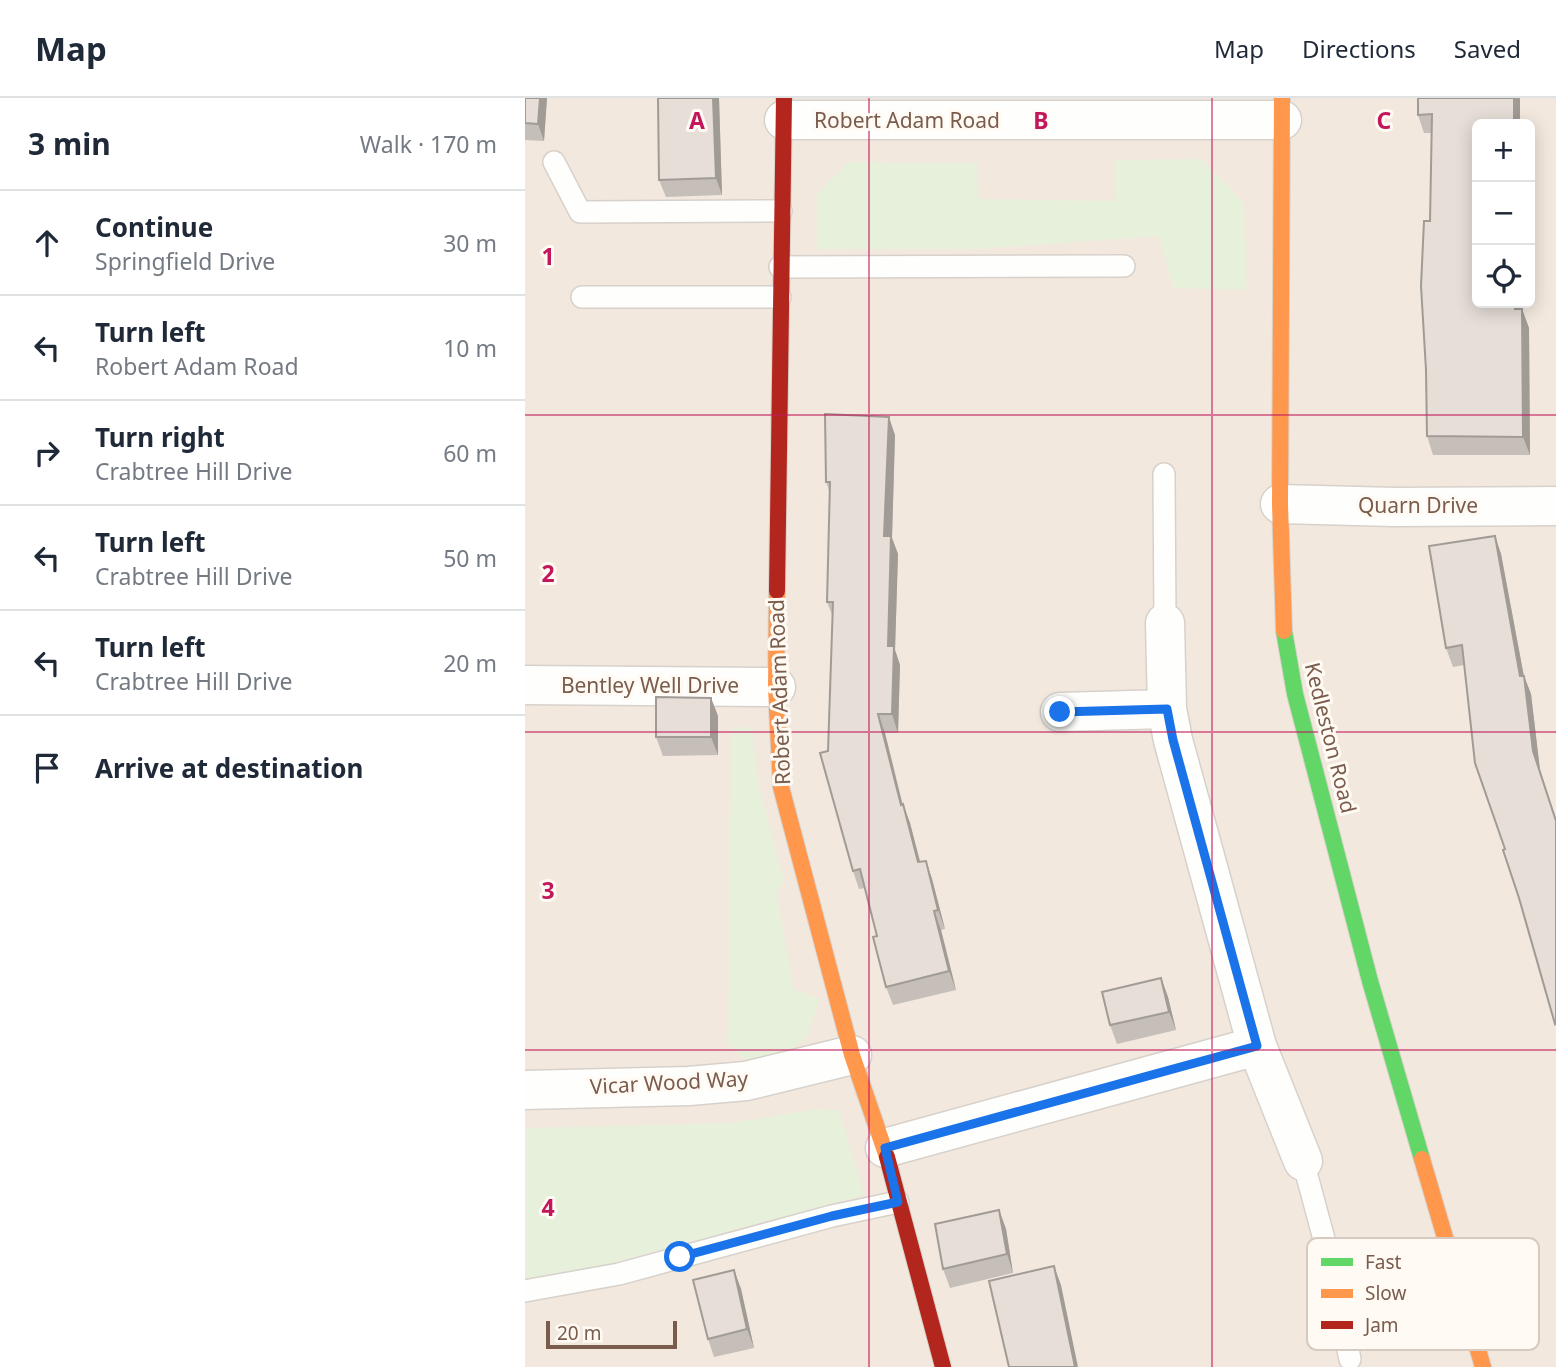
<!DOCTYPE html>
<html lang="en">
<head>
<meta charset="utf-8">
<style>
	:root { --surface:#fff; --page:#f2f2f3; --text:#1f2937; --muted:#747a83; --line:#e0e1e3 }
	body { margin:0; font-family:"Noto Sans",sans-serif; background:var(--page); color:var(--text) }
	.controls { position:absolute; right:21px; top:21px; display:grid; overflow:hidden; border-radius:10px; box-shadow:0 4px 18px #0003 }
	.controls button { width:63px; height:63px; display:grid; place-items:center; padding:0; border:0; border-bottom:2px solid var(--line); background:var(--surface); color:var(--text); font:35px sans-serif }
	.scale { position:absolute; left:21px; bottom:18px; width:131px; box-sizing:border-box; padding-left:7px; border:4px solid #7a5c4d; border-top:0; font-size:19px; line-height:24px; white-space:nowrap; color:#7a5c4d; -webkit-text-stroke:5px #fffaf3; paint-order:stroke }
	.stop { position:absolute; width:21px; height:21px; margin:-16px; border:5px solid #1a73e8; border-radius:50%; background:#fff }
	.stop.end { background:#1a73e8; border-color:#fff; box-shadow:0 2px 7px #0008 }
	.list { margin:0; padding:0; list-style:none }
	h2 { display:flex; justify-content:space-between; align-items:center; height:91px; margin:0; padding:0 28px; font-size:30px }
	h2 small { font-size:23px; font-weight:400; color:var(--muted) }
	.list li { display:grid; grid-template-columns:46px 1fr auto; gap:21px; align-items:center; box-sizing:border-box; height:105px; padding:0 28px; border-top:2px solid var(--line) }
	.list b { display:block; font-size:26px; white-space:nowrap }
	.list p { margin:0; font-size:23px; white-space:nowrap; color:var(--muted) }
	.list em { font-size:23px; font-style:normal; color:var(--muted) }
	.icon { flex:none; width:38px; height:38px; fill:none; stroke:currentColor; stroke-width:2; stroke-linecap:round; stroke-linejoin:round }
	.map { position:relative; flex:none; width:1031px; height:1269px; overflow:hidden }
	header { display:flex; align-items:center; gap:42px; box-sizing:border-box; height:98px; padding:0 35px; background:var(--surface); border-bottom:2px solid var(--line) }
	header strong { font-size:33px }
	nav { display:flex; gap:38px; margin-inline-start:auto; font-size:24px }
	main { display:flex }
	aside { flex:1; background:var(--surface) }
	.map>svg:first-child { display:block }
</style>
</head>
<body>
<header>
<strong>Map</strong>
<nav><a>Map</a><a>Directions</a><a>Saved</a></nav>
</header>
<main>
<aside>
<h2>3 min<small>Walk · 170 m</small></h2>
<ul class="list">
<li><svg class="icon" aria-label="ahead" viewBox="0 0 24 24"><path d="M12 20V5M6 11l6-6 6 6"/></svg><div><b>Continue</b><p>Springfield Drive</p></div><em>30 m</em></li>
<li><svg class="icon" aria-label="left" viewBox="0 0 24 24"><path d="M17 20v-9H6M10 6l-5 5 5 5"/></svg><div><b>Turn left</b><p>Robert Adam Road</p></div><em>10 m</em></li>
<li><svg class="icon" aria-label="right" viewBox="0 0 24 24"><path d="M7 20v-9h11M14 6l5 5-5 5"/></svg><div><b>Turn right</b><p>Crabtree Hill Drive</p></div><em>60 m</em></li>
<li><svg class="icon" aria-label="left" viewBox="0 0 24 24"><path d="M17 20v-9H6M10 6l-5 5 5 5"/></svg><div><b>Turn left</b><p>Crabtree Hill Drive</p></div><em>50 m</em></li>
<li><svg class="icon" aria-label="left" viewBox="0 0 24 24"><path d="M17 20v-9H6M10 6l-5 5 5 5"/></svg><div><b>Turn left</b><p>Crabtree Hill Drive</p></div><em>20 m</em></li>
<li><svg class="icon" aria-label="arrive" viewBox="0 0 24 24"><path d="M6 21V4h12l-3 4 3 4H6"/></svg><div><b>Arrive at destination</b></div></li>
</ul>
</aside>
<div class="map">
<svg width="1031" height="1269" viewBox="0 0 1031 1269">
	<rect width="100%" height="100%" fill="#f9f5f0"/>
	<path fill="#f2e8de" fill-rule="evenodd" d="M0,0h1031v1269h-1031zM952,26h53v179h-53z"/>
	<path fill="#e7f0db" d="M676,61l43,44 2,87 -73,-2 -14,-52 -182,13h-160v-56l31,-31 129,1 2,36 137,2 -1,-41z
		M206,629l21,1 6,56 26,96 -7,16 17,93 26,10 -13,38 -17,14 -42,11 -20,-17z
		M292,1011l22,1 25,85 -281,76 -58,9v-152l206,-5z"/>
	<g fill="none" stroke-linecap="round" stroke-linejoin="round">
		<defs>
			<path id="lane" d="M29,64l26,50 201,-1
				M255,169l344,-1
				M57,199h198
				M639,376l1,149
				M778,1063l25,93 22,105
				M0,1193l94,-17 213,-58 66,-14"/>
			<path id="street" d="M259,22h498
				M755,406l114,3 162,-1
				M640,525l2,86 6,31 84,306 46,115
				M0,587l251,2
				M535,614l107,-3
				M0,992l164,-4 57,-5 106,-26
				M360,1050l372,-102"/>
			<path id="fast" d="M759,533l11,63 75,287 52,178"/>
			<path id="slow" d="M757,0l-2,406 4,127
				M252,493l-1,96 5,100 71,268 35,102
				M897,1061l61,208"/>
			<path id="jam" d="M252,493l7,-493
				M362,1059l56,210"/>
		</defs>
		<use href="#lane" stroke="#d7d1cb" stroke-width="24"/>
		<use href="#street" stroke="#d7d1cb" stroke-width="41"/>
		<use href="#fast" stroke="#d9d2cb" stroke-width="18"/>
		<use href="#slow" stroke="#d9d2cb" stroke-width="18"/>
		<use href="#jam" stroke="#d9d2cb" stroke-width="18"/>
		<use href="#lane" stroke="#fefefd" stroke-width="21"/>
		<use href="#street" stroke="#fefefd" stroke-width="38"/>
		<use href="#fast" stroke="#63d668" stroke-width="16"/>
		<use href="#slow" stroke="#ff974d" stroke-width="16"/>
		<use href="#jam" stroke="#b3261e" stroke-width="16"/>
	</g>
	<path fill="#c6bfb9" d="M0,0h22l-3,43 -19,-1z
		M133,0h61l3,97 -56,2 -7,-17z
		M893,0h102v26l-43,179h45v6l7,19 1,127h-97l-6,-19 5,-303h-8l-6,-18z
		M370,337l-3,103 6,16 -3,96 5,15 -2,68h-13l18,72 7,18 10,39 6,-1 6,18 13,50 -4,1 15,60 -63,15 -7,-18 -9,-51 -12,-48 -6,1 -6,-18 -25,-120 5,-134 -6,-15 3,-109 -4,-11z
		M970,438l6,18 23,122 7,18 9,76 16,49v207l-51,-177 -41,-184 -11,2 -7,-19z
		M186,600l7,18v39l-55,1 -7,-19z
		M636,880l7,19 8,33 -59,14 -7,-19z
		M474,1112l7,19 7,44 -63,15 -7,-19z
		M209,1172l7,19 13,59 -40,9 -6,-18z"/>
	<path fill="#a19b96" d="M15,0h7l-3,43 -6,-17z
		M188,0h6l3,97 -6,-17z
		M989,0h6v26h-6z
		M990,205h7v25l-7,-19z
		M997,211l7,19 1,127 -7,-18z
		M364,319l6,18 -3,103 6,16 -3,96 5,15 -2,68 -6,-19 -4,-68 -4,-110z
		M970,438l6,18 25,134 -2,-12 7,18 9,76 16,51 -23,-70z
		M186,600l7,18v39l-7,-18z
		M353,616l7,19 22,91 -6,-19z
		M378,706l7,19 15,58 -7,-19z
		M401,763l6,18 13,50 -7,-19z
		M409,813l7,19 15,60 -7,-19z
		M636,880l7,19 8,33 -7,-18z
		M474,1112l7,19 7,44 -6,-19z
		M529,1168l7,19 17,82h-3z
		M209,1172l7,19 13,59 -7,-19z"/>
	<path fill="#e6ded7" stroke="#a19b96" stroke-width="2" d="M0,0h15l-2,26 -13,-1z
		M133,0h55l3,80 -57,2z
		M893,0h96v26h-37v179h38v6h7l1,128 -96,-1 -1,-66 -5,-84 3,-65h6l2,-107 -14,1z
		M300,316l64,3 -5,119h7l-3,110h6l-2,68h-14l23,91 2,-1 15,58 8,-1 12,49 -4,1 15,60 -63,16 -13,-50 4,-1 -17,-67 -7,2 -33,-118 8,-2 5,-149h-6l3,-120h-4z
		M970,438l25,140h4l9,75 23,70v202l-1,1 -36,-126 -16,-48 2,-1 -30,-86 -13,-118 -16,3 -17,-102z
		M131,599l55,1v39h-55z
		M636,880l8,34 -59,13 -8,-33z
		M474,1112l8,44 -64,15 -8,-45z
		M529,1168l21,101h-66l-20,-86z
		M209,1172l13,59 -39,10 -15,-59z"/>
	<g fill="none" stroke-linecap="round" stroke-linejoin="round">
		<path stroke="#1a73e8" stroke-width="9" d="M155,1159l152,-41 66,-14 -13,-54 372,-102 -84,-306 -6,-31 -107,3"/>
	</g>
	<path fill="none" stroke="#c2185b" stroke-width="2" stroke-opacity="0.55" d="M344,0v1269M687,0v1269M0,317h1031M0,634h1031M0,952h1031"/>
	<g text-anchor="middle" stroke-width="6" stroke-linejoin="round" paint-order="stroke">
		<g font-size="21" fill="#7a5c4d" stroke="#fffaf3">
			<text x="382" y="30">Robert Adam Road</text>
			<text x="893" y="415">Quarn Drive</text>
			<text x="125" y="595">Bentley Well Drive</text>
			<text transform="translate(255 594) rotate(-92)" y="7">Robert Adam Road</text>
			<text transform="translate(805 640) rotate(76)" y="7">Kedleston Road</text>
			<text transform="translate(144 985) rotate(-3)" y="7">Vicar Wood Way</text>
		</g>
	</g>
	<rect x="782" y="1140" width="232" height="112" rx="10" fill="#fffaf3" stroke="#d7cbc1" stroke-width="2"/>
	<rect x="796" y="1160" width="32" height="8" fill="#63d668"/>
	<rect x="796" y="1191" width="32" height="9" fill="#ff974d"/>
	<rect x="796" y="1223" width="32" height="8" fill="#b3261e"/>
	<g font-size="19" fill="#7a5c4d">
		<text x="840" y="1171">Fast</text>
		<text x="840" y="1202">Slow</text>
		<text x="840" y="1234">Jam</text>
	</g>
	<g font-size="23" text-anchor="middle" font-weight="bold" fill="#c2185b" stroke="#fffaf3" stroke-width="6" stroke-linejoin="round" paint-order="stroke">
		<text x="172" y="31">A</text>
		<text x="516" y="31">B</text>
		<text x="859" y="31">C</text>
		<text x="23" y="167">1</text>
		<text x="23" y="484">2</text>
		<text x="23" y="801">3</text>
		<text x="23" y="1118">4</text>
	</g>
</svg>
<div class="controls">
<button>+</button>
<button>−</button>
<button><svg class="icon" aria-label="locate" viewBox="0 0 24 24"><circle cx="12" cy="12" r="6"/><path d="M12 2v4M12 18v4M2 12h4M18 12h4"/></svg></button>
</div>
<div class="scale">20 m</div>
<div class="stop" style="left:155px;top:1159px"></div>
<div class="stop end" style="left:535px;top:614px"></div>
</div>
</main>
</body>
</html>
